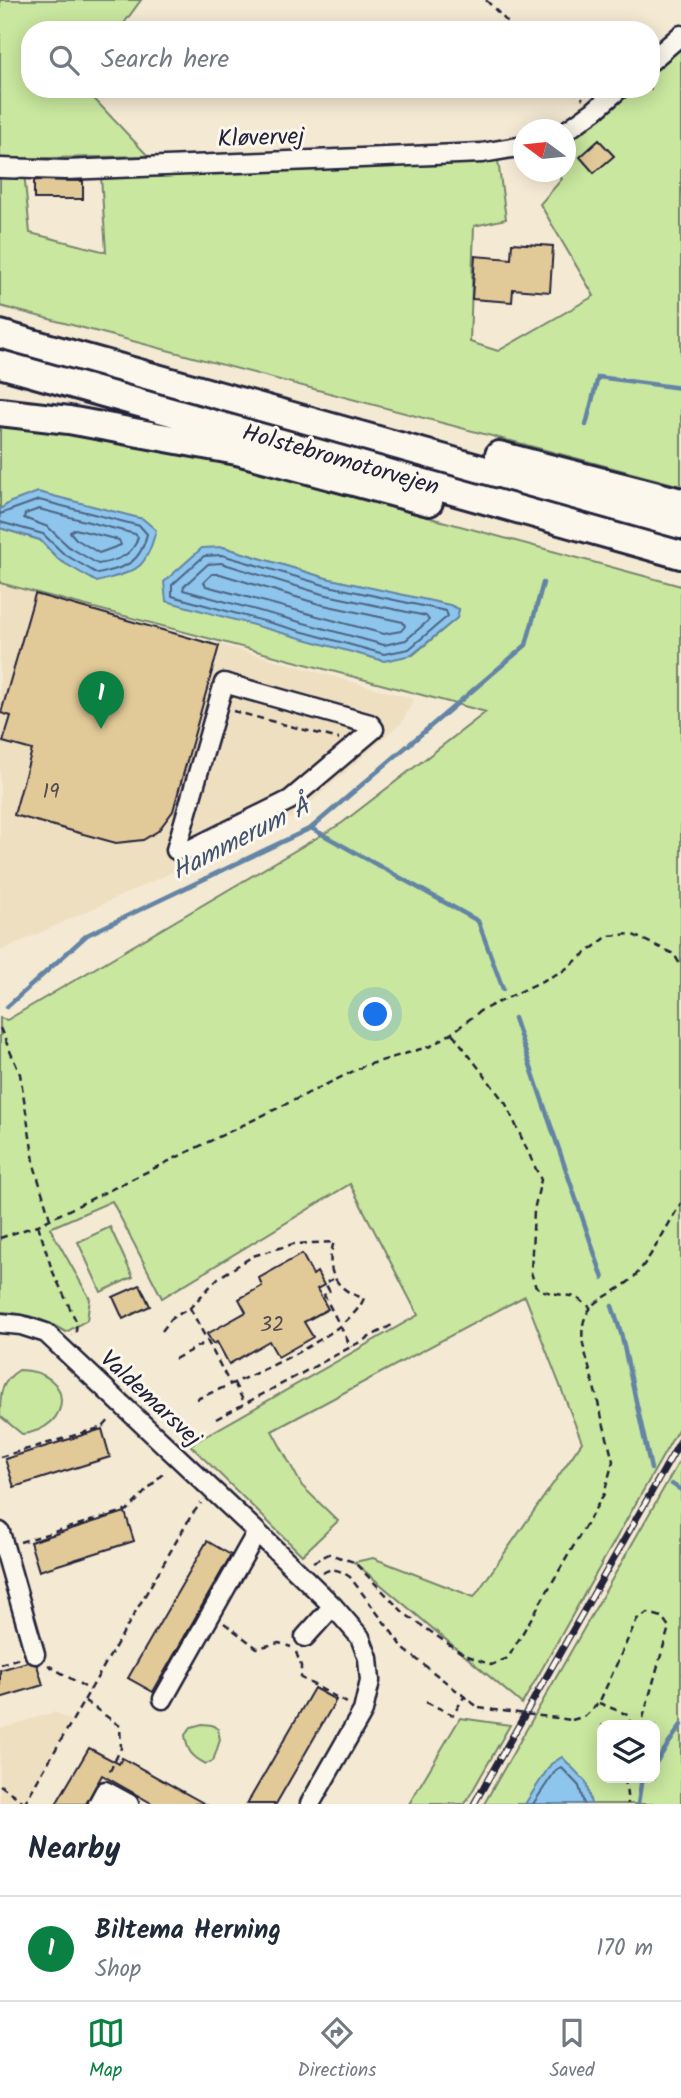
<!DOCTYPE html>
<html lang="en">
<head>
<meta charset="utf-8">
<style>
	:root { --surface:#fff; --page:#f6f6f7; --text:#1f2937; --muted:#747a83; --line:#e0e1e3; --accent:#0b8043 }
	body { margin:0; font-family:Kalam,sans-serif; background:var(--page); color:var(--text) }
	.controls { position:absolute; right:21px; bottom:21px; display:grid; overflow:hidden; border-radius:14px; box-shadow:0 4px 18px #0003 }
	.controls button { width:63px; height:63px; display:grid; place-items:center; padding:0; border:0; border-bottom:2px solid var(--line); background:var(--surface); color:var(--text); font:35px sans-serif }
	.compass { position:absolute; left:513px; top:119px; width:63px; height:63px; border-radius:50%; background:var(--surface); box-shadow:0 4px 18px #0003; rotate:285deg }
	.you { position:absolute; left:376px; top:1015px; width:24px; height:24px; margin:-18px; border:5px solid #fff; border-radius:50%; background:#1a73e8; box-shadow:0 0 0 10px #1a73e833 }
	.badge { display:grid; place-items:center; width:46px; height:46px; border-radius:50%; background:var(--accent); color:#fff; font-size:23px; font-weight:700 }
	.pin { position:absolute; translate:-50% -58px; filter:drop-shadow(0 2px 4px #0008) }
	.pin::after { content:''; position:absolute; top:37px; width:24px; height:21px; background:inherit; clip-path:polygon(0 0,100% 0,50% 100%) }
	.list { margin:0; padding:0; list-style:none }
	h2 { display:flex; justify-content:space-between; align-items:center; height:91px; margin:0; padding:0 28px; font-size:30px }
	h2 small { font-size:23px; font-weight:400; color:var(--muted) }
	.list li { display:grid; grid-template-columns:46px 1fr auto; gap:21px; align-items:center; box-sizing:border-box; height:105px; padding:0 28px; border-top:2px solid var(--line) }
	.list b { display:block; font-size:26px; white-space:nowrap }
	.list p { margin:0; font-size:23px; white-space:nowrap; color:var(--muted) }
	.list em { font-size:23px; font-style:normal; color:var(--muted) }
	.icon { flex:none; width:38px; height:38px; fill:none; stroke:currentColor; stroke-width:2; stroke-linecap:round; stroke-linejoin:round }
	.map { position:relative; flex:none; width:681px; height:1804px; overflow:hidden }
	.search { position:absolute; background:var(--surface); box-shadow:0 4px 18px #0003; left:21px; right:21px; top:21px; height:77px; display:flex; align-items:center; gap:18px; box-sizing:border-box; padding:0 24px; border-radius:28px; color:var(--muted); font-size:26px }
	.sheet { height:196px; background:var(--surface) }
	nav { display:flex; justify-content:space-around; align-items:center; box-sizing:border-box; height:98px; border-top:2px solid var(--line); background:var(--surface); font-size:19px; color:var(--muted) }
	nav a { display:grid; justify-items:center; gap:4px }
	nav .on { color:var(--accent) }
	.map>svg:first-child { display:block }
</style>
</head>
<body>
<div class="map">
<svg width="681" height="1804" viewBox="0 0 681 1804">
	<rect width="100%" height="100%" fill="#f4e9d3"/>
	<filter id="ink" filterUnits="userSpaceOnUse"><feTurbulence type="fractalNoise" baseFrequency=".0143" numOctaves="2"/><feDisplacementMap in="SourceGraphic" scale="14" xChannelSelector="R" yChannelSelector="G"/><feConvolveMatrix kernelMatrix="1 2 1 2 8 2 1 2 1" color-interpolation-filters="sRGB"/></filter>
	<g filter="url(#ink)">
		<path fill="#efdfc1" d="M0,583l414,116 -12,23 -106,94 -296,135z
			M54,1712l18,9 -47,83h-25v-75z"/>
		<path fill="#c9e79f" stroke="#76846d" stroke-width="2" fill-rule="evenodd" d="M0,0h141l-22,30h-89v59h55l63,67 -148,3z
			M681,44v442l-681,-180v-135l24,1 6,61 76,19 -5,-76 396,-23 9,66 -32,7 -4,116 28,9 96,-55 -54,-92 22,-25 -5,-7h9v-33l10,-4 52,-46h23v-20z
			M0,424l72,7 142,28 467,127v838l-159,280 -168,-142 19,-4 101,39 108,-155 -57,-146 -253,135 30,55 36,35 -36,34 -112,-110 228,-130 -68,-131 -188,114 -50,-97 -62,27 40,71 -3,21 -21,12c-22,-13 -40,-19 -66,-20v-294l7,2 335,-197 144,-111 -486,-129v-55l40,12 19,20 -48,-58 -11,7zM223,547l103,31 133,31 -2,9 -44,37z
			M110,1227l23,50 -32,15 -23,-50z
			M19,1370c57,1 54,59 3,64l-22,-18c0,-22 0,-34 19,-46z
			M681,1458v346h-197zM602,1725h53v53h-53z
			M460,1718l50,7 -45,79h-56z
			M202,1724l10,1 6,4 2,11 -7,21 -7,3c-14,-7 -19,-13 -21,-29l6,-8z"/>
		<path fill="#8ec5ec" stroke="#6384a5" stroke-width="2" d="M38,492l105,27 13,11c-11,43 -20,40 -59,52l-38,-22 -19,-20 -40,-12v-19l11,-7z
			M223,547l103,31 124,27 9,4 -2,9 -45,37 -28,6 -218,-60 -2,-19 38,-34z
			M562,1757l24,25 5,22h-66l26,-40z"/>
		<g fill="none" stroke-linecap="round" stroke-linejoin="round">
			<path stroke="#4d6382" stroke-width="2" d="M39,509l96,25 3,3c-5,19 -22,24 -40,27l-29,-17 -21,-20 -24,-9 1,-4z
				M0,514l39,-14 101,26 7,8c-7,30 -21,33 -49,40l-34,-20 -21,-20 -43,-12
				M75,529l44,11 2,5 -22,8 -23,-14 -6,-7z
				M222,555l102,30 122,26 2,5 -39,33 -25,5 -212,-58v-11l32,-29z
				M221,563l101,31 104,22 3,4 -23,20 -22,5 -201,-55 1,-4 24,-22z
				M212,574h8l99,30 84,18 2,4 -4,5 -17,3 -178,-48 -2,-4z
				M533,1804l23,-34 5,-3 18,19 5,18"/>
			<path stroke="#6384a5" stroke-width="4.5" d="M586,425l12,-48 83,11
				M311,828l167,93 25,68
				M7,1007l80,-72 224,-107 215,-183 17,-62
				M514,1018l89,260
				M612,1306l9,27 30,136
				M672,1484l9,6
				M655,1764l26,-39
				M638,1804l3,-20 4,-6"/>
		</g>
		<path fill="#e2c998" stroke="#22223b" stroke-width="2" d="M599,140l15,16 -20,17 -14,-16z
			M34,180l49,1v18h-49z
			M512,243l41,3 -3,46 -37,-3 -1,13 -40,-3 3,-43 36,3z
			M35,594l184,52 -46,165 -15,20 -15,9 -27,3 -102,-28 18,-65 -29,-8 8,-26 -10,-3z
			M302,1254l11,21 4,-3 7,13 -7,4 11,20 -24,13 9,15 -35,20 -9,-16 -40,23 -12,-22 -4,2 -6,-10 39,-22 -7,-13 23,-13 -3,-8z
			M140,1285l10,21 -27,13 -10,-22z
			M102,1429l8,28 -96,30 -9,-28z
			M125,1512l9,29 -95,30 -9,-29z
			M207,1541l24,14 -78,137 -25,-14z
			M27,1662l10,3 6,20 -43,13v-28z
			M314,1688l22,12 -60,104h-29z
			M89,1748l30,16 3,-6 83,46h-52l-51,-29 -16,29h-30z"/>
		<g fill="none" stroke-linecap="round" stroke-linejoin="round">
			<defs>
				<path id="minor" d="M651,61l30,-26
					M566,131l28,-20 25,-22
					M0,168l66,2 416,-17 42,-7
					M224,683l146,41 4,5 -84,71 -99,49 -15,1z
					M0,1323l21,2 25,8 211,199 76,74 27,31 8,21 2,23 -7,30 -53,93
					M0,1532l35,122
					M305,1637l28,-31
					M163,1699l94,-167
					M98,1804l7,-13 24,13"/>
				<path id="highway" d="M0,334l681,191
					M0,364l681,191
					M0,412l69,8 168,31 192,51
					M499,455l182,47"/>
			</defs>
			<use href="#minor" stroke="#22223b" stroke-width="23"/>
			<use href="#highway" stroke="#22223b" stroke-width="32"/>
			<path stroke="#22223b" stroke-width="2.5" stroke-dasharray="7 5" stroke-linecap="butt" d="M486,0l29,30
				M573,89l10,10
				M233,711l106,28
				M0,1028l20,46 15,94 15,51
				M453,1034l53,70 35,76 -7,30 -3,62 4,13 6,5 10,3 25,4 15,11
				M38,1225l14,45 25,53 -1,8 -5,4
				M0,1238l38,-13 326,-159 67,-20 21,-13 28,-22 83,-40 45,-35 23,-2 43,20 7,12
				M333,1279l-8,4 5,9 -6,3 27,52
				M190,1308l40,76
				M162,1331l10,-13 18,-10 28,-30 35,-22 40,-12 41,-2c-10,28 2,49 30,56 -14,39 -129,84 -167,101
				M175,1359l31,-17
				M234,1383l11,21
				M216,1419l176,-94
				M0,1457l103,-30 8,-9
				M20,1542l108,-32 38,-40
				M313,1562l16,-8 25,8 51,52 58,40 28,11 17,-7 96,-164 9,-33 -30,-117c-6,-47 29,-44 52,-68 16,-18 33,-52 46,-73
				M323,1573c10,-7 18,-2 27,4l55,73 74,58
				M224,1623l33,25 22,-5 12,4
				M296,1652l5,14v12l46,25
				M0,1664l20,-6
				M48,1665l42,25
				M85,1701l35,25 1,22 -13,27
				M426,1702l27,13 11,-18
				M599,1703l27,11 6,11
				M572,1720l13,-4 14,-13 38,-84 11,-6 14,4 7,10 -28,98
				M625,1778l3,26
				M0,1785l25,18
				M24,1804l167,-288 10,-13"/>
			<use href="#minor" stroke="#fbf7ec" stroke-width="18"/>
			<use href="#highway" stroke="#fbf7ec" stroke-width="26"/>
			<defs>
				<path id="rail" d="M474,1804l207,-364"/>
			</defs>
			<use href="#rail" stroke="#22223b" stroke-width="7"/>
			<use href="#rail" stroke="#fbf7ec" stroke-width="4.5" stroke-dasharray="13" stroke-linecap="butt"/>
			<path stroke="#22223b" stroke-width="2.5" stroke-dasharray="7 5" stroke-linecap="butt" d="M479,1708l93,12"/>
		</g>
	</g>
	<g text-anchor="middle" stroke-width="6" stroke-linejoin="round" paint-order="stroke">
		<g font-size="21" fill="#524c52">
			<text x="51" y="798">19</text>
			<text x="272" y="1331">32</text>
		</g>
		<g font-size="24" fill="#22223b" stroke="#fbf7ec">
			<text transform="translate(261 137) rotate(-2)" y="8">Kløvervej</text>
			<text transform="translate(341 459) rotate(16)" y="8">Holstebromotorvejen</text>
			<text transform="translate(151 1398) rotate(43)" y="8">Valdemarsvej</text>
		</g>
		<g font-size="26" font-style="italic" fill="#425370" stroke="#fbf7ec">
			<text transform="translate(240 838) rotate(-27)" y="9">Hammerum Å</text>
		</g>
	</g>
</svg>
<div class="controls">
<button><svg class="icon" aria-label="layers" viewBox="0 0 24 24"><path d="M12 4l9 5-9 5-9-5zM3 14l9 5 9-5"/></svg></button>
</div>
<svg class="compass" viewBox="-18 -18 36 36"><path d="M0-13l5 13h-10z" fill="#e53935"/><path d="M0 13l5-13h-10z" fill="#747a83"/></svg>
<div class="you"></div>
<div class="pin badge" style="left:101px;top:729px">1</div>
<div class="search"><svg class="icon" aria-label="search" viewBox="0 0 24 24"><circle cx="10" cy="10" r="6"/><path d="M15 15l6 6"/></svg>Search here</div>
</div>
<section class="sheet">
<h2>Nearby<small></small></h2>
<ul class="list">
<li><span class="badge">1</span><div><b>Biltema Herning</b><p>Shop</p></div><em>170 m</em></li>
</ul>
</section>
<nav>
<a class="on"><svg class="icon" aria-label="map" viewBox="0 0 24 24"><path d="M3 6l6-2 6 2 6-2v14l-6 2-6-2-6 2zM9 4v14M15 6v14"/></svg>Map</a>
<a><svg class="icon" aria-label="directions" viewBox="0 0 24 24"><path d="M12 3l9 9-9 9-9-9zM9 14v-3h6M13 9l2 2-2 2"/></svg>Directions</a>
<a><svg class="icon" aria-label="saved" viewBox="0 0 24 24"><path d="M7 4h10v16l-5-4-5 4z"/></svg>Saved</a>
</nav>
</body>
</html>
